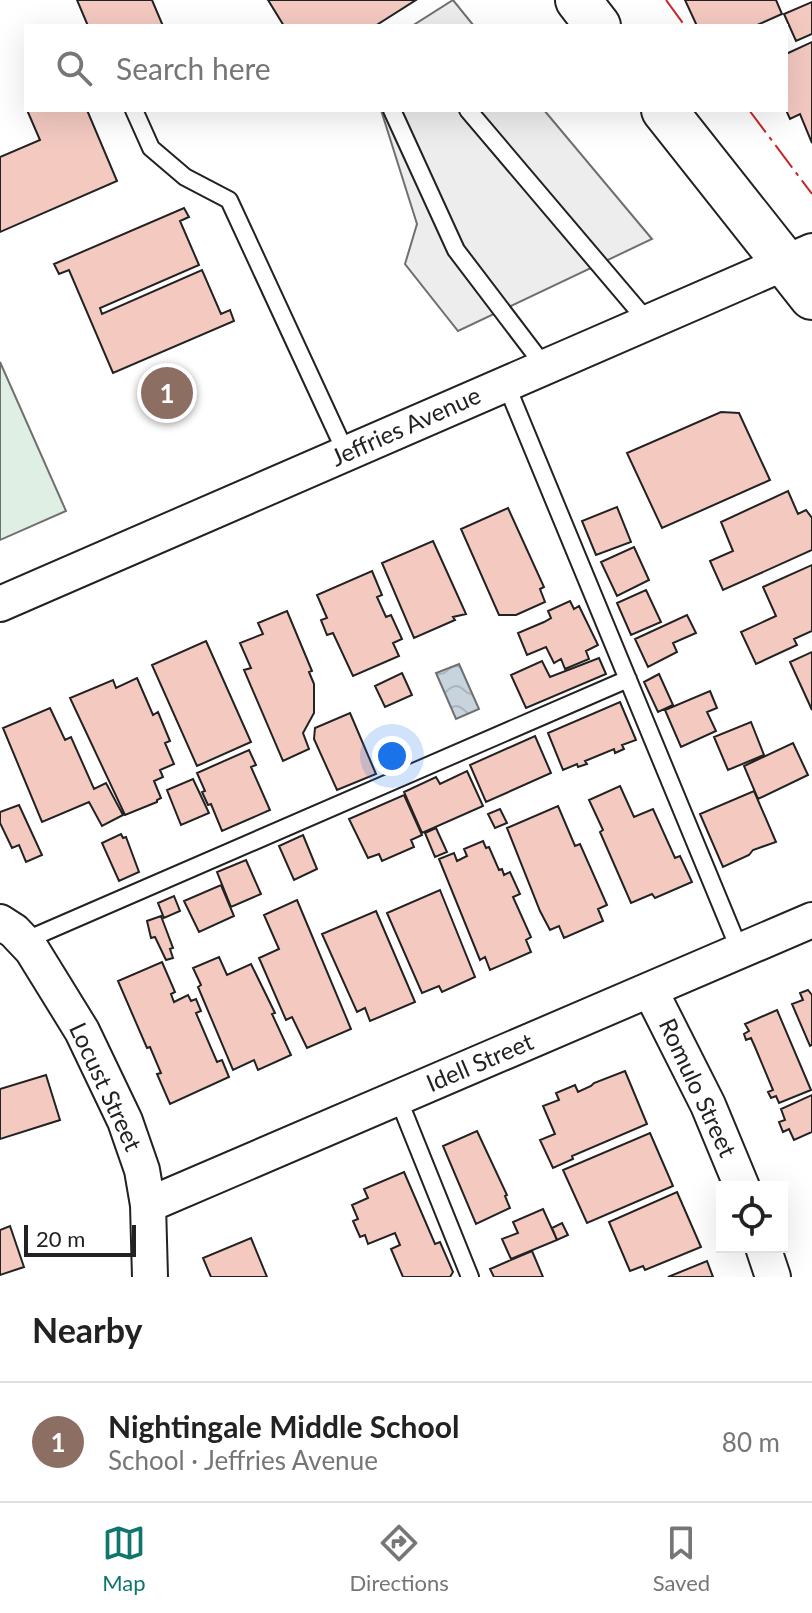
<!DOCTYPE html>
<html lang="en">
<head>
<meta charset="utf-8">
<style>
	:root { --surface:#fff; --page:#f2f2f2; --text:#222; --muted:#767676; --line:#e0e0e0; --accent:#0f766e }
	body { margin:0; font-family:Lato,sans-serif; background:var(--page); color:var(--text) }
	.controls { position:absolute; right:24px; bottom:24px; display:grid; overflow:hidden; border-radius:0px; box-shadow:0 8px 32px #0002 }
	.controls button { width:72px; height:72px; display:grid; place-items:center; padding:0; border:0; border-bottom:2px solid var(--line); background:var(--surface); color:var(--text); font:40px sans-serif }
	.scale { position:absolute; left:24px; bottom:20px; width:112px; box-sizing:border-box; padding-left:8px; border:4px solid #222; border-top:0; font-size:22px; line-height:28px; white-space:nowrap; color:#222; -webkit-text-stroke:6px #fff; paint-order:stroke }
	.you { position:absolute; left:392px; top:756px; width:28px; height:28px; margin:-20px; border:6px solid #fff; border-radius:50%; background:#1a73e8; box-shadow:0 0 0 12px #1a73e833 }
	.badge { display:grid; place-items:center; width:52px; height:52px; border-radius:50%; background:var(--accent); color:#fff; font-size:26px; font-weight:700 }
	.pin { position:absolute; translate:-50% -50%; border:4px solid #fff; box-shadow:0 2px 8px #0006 }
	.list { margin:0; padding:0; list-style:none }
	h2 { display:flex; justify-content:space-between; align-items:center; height:104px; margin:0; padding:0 32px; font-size:34px }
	h2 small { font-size:26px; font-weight:400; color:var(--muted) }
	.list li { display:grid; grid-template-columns:52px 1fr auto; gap:24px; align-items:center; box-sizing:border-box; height:120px; padding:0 32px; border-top:2px solid var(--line) }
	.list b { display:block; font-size:30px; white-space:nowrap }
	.list p { margin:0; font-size:26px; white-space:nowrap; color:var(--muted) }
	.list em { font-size:26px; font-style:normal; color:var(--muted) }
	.icon { flex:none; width:44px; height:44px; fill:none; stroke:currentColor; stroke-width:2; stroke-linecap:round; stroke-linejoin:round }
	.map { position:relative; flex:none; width:812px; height:1277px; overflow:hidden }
	.search { position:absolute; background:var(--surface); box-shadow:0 8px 32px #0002; left:24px; right:24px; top:24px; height:88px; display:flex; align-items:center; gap:20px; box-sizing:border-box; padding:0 28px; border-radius:0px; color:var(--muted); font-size:30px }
	.sheet { height:224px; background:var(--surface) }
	nav { display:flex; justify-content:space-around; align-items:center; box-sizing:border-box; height:112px; border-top:2px solid var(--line); background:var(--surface); font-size:22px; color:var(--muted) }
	nav a { display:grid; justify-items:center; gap:4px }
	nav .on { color:var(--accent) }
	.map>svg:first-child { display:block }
</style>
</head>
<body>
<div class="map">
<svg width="812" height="1277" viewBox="0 0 812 1277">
	<defs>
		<pattern id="water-waves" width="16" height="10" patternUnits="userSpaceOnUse" patternTransform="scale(2)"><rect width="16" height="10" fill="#c7d3dd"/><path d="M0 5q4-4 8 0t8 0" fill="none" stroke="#abb5bd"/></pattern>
	</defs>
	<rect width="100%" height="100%" fill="#fff"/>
	<path fill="#e0efe3" stroke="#6f6f6f" stroke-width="2" d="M0,362l66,149 -66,29z"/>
	<path fill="#ededed" stroke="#6f6f6f" stroke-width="2" d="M453,0l21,26h-62z
		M381,110h163l108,129 -194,92 -53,-67 12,-40z"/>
	<path fill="url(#water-waves)" stroke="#6f6f6f" stroke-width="2" d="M459,664l20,45 -23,10 -20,-46z"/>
	<path fill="#f3c9c0" stroke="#222" stroke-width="2" d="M77,0h75l11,26h-75z
		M268,0h148l-41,26h-91z
		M685,0h91l6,14 -27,12h-58z
		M812,2v32l-16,7 -12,-27z
		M812,42v101l-12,-29 -10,5 -4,-9v-56z
		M27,110h60l30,71 -117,51v-75l40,-17z
		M184,208l5,9 -9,4 19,44 -99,43 2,6 100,-44 19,44 9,-4 4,11 -121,52 -44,-103 -10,4 -5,-10z
		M721,412l18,1 31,67 -108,48 -35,-75z
		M788,491l10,23 8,-4 6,8v32l-89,40 -13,-29 23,-10 -12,-29z
		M617,507l14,35 -35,13 -14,-34z
		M508,508l36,79 -4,2 5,13 -29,13h-17l-38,-86z
		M433,541l33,73 -13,3 2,3 -41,18 -32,-75z
		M634,547l15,33 -32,16 -16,-34z
		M812,565v66l-18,8 3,6 -41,19 -15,-32 35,-16 -13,-29z
		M372,571l10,24 -5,2 9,20 5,-2 11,24 -9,4 6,13 -46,20 -20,-43 -6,2 -6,-15 6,-2 -10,-23z
		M646,590l15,32 -30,13 -14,-32z
		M570,601l4,8 5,-3 19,39 -12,6 3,8 -24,10 -4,-10 -7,4 -8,-16 -19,8 -9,-22 26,-11 7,-4 -3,-7z
		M287,611l25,60 -3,1 5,12v29l-11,20 6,16 -26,12 -39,-91 7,-2 -11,-25 23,-9 -5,-11z
		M687,615l9,18 -23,10 4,9 -29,15 -13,-28z
		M206,641l45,101 -54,24 -45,-101z
		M812,652v58l-22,-48z
		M599,658l7,16 -80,34 -15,-33 31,-14 8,16z
		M402,673l10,22 -27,12 -10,-21z
		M659,674l14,31 -15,7 -14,-30z
		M137,678l16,37 5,-3 12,29 -5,2 9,21 -14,6 3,7 -9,4 7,17 -4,2v2l-32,13 -55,-117 43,-18 3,8z
		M710,691l7,17 -10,4 9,19 -35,16 -16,-37z
		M620,702l16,38 -14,5 2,4 -9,4 -1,-4 -29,12 2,3 -9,3 -1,-3 -14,6 -15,-37z
		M50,708l15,32 6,-3 23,52 12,-6 17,32 -21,11 -13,-24 -47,20 -39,-94z
		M350,713l26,61 -39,16 -23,-51 1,-11z
		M751,722l13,33 -36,15 -14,-33z
		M535,736l16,37 -65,29 -16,-37z
		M793,743l15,32 -50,24 -14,-33z
		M249,750l7,15 -5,2 19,43 -48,21 -11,-27 -3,1 -6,-13 3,-1 -8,-18z
		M467,771l16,35 -61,27 -18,-41 32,-15 4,7z
		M193,779l16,34 -28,12 -14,-35z
		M620,786l14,31 19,-8 22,49 5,-2 12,26 -37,16 -3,-4 -21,9 -31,-71 3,-2 -14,-30z
		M754,791l22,51 -23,8 -4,5 -26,12 -23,-53z
		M404,795l18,40 -11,5 3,7 -32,14 -3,-7 -11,4 -19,-39z
		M19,805l23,50 -16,7 -7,-17 -7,3 -12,-25v-11z
		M558,806l17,40 5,-2 27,61 -9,4 5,12 -39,17 -5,-12 -9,4 -10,-19 -33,-83z
		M500,809l7,14 -12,5 -7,-14z
		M436,828l11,24 -12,5 -10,-24z
		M121,834l2,4 3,-1 13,35 -20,9 -17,-38z
		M303,835l14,34 -23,11 -15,-34z
		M483,841l3,7 3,-1 10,23 3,-1 2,6 6,-3 10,22 -7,3 18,40 -5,3 5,12 -41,18 -5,-13 -5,3 -41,-101 15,-6 3,8 10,-5 -3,-7z
		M246,860l15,34 -30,13 -14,-35z
		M221,885l13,31 -35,16 -15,-31z
		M440,890l35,87 -33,15 -3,-6 -17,7 -35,-80z
		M174,896l6,15 -16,7 -6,-15z
		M297,900l54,129 -44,19 -15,-31 -6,3 -27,-62 20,-9 -15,-34z
		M376,911l39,91 -45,19 -5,-13 -8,4 -35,-78z
		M161,916l12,32 -3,1 3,9 -7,2 -11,-23 -4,1 -4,-17z
		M219,957l8,18 24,-11 24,49 -3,1 19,41 -33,15 -4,-10 -21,10 -35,-83 3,-2 -8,-17z
		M162,962l13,30 -4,2 3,8 14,-7 3,6 5,-2 5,12 -5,2 21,49 5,-2 7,17 -59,27 -13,-30 4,-1 -11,-26 -3,1 -29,-67z
		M808,990l4,5v50l-2,1 -18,-42 11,-4 -3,-7z
		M777,1010l34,80 -32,13 -3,-7 -5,2 -3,-6 5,-2 -18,-43 -4,-9 -5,2 -2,-6 5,-3 -4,-7z
		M625,1071l22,53 -75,32 1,3 -20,9 -13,-28 15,-6 -12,-28 16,-6 -3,-7 19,-8 3,7 13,-6 3,-3z
		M46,1075l14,45 -60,19v-50z
		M812,1095v37l-18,8 -5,-11 -6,3 -4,-10 6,-2 -4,-11z
		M477,1131l30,64 -2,1 5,12 -34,16 -33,-78z
		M650,1133l23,53 -86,37 -24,-53z
		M404,1172l31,72 5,-2 13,30 -3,5h-47l-12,-28 9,-4 -5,-12 -27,11 -3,-9 -5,2 -7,-16 5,-2 -6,-14 16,-7 -4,-9z
		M677,1192l24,55 -56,23 -2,-4 -13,5 -21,-49z
		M543,1209l14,31 -46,19 -9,-20 16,-6 -5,-11z
		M562,1223l6,12 -11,5 -5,-12z
		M10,1226l14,41 -24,8v-45z
		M251,1238l16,39h-56l-8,-19z
		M532,1251l11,26h-49l-4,-8z
		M707,1261l6,16h-45z"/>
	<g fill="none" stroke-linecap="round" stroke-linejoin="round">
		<defs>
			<path id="lane" d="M134,110l17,38 34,29 44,23 117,253
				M392,110l64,140 89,117
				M468,110l180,212
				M506,384l234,567
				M24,941l604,-262
				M398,1098l72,179"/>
			<path id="street" d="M0,604l812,-353
				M0,922l14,9 18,19 50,81 43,90 17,49 6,35 2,72
				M650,990l58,115 34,82
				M148,1205l664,-285
				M763,1247l10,30"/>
			<path id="secondary" d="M578,0l20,26
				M664,110l148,187"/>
		</defs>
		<use href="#lane" stroke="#222" stroke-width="20"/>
		<use href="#street" stroke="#222" stroke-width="38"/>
		<use href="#secondary" stroke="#222" stroke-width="48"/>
		<use href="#lane" stroke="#fff" stroke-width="16"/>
		<use href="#street" stroke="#fff" stroke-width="34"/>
		<use href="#secondary" stroke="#fff" stroke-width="44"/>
		<path stroke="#c62828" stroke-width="2" stroke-dasharray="28 6 4 6" stroke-linecap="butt" d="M666,0l19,26
			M749,110l63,84"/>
	</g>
	<g text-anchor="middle" stroke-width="6" stroke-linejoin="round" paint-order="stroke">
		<g font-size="24" fill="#222" stroke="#fff">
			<text transform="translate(406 427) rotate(-24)" y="8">Jeffries Avenue</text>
			<text transform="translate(480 1063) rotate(-23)" y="8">Idell Street</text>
			<text transform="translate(105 1087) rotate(65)" y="8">Locust Street</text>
			<text transform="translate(697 1088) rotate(65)" y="8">Romulo Street</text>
		</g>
	</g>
</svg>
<div class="controls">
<button><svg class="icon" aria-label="locate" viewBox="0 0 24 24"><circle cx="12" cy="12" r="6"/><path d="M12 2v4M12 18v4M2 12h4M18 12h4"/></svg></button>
</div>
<div class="scale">20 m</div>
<div class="you"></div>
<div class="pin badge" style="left:167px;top:393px;background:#8d6e63">1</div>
<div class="search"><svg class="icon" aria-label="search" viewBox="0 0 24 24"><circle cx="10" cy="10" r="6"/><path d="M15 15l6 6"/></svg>Search here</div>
</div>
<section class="sheet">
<h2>Nearby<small></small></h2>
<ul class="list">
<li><span class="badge" style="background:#8d6e63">1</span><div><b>Nightingale Middle School</b><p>School · Jeffries Avenue</p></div><em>80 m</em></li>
</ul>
</section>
<nav>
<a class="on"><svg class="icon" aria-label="map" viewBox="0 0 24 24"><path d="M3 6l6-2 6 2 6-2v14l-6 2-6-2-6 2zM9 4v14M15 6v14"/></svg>Map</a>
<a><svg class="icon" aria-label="directions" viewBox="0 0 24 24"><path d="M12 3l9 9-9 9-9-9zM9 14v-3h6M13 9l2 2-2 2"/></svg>Directions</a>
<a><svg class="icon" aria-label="saved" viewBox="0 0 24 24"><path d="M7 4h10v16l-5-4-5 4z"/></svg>Saved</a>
</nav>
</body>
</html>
